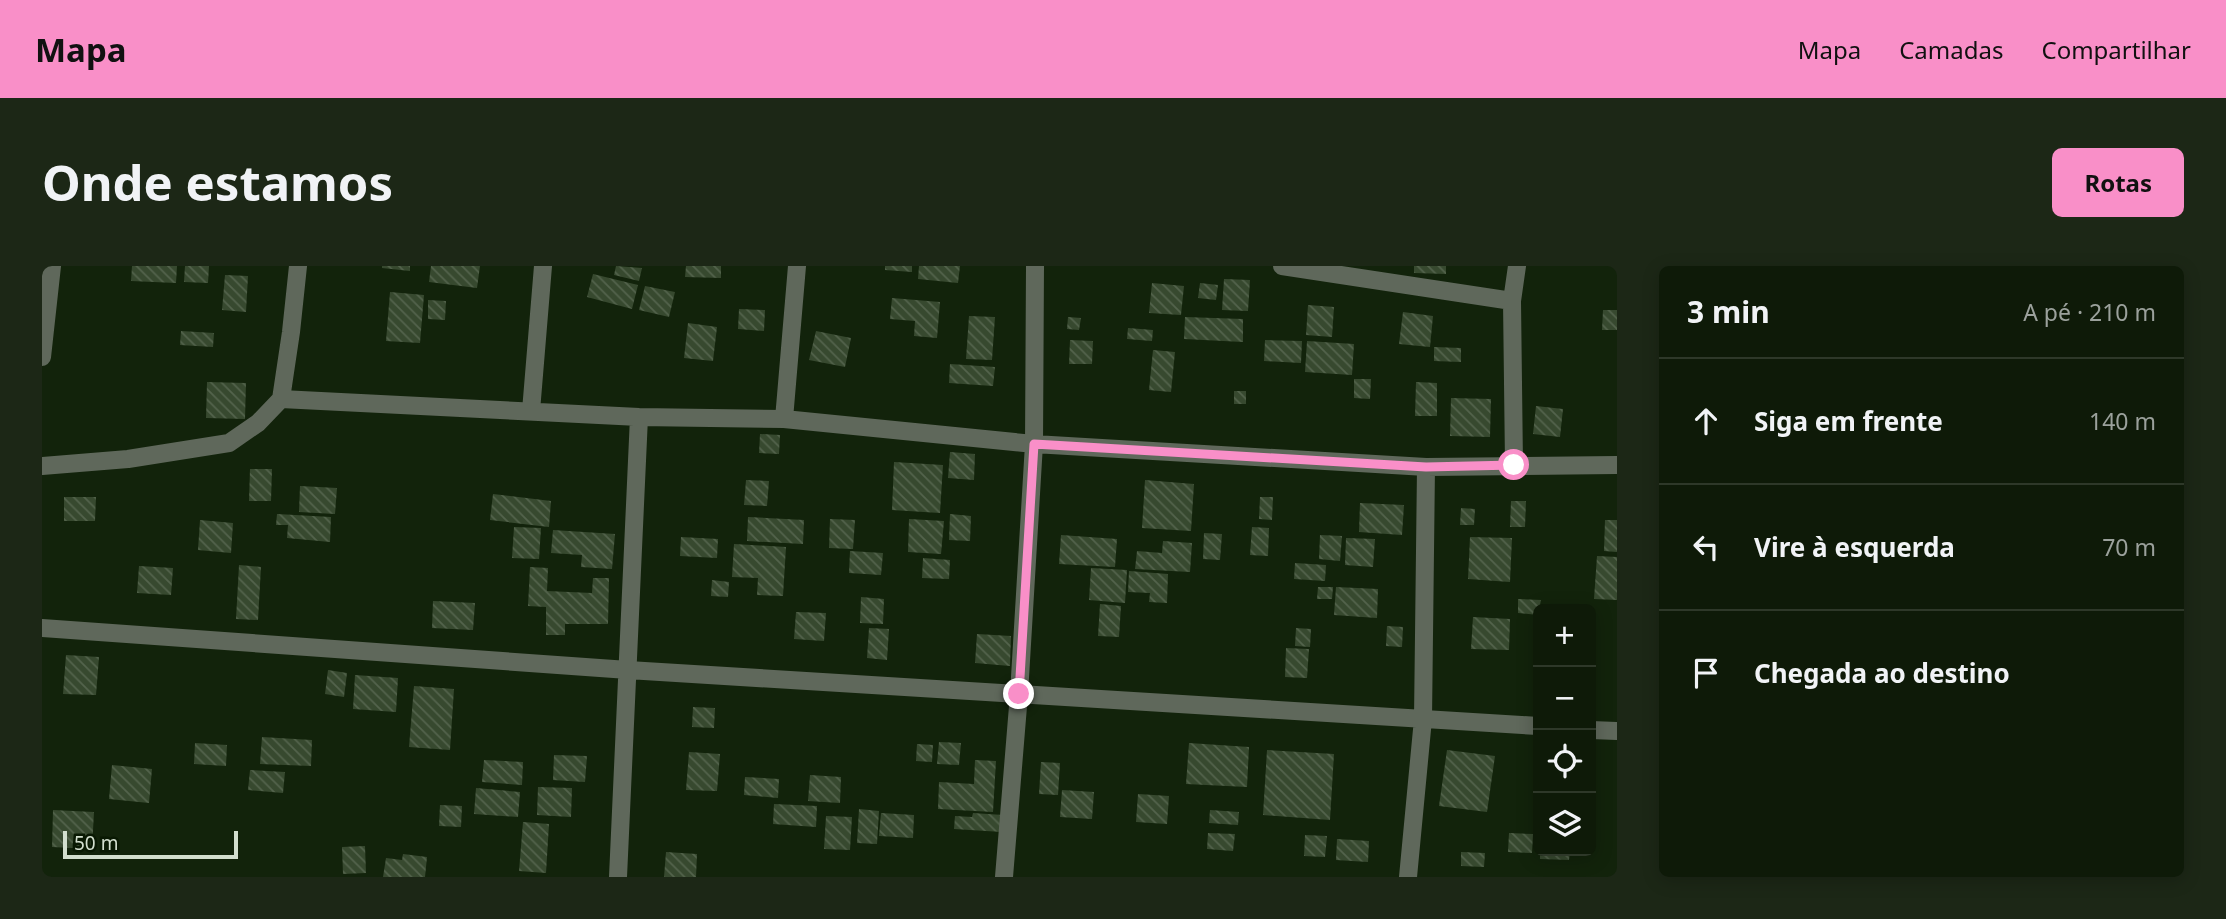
<!DOCTYPE html>
<html lang="pt">
<head>
<meta charset="utf-8">
<style>
	:root { --surface:#0e1a08; --page:#1c2716; --text:#f1f3f6; --muted:#9ba19c; --line:#2e3829; --accent:#f98fc8 }
	body { margin:0; font-family:"Noto Sans",sans-serif; background:var(--page); color:var(--text) }
	.controls { position:absolute; right:21px; bottom:21px; display:grid; overflow:hidden; border-radius:10px; box-shadow:0 4px 18px #0003 }
	.controls button { width:63px; height:63px; display:grid; place-items:center; padding:0; border:0; border-bottom:2px solid var(--line); background:var(--surface); color:var(--text); font:35px sans-serif }
	.scale { position:absolute; left:21px; bottom:18px; width:175px; box-sizing:border-box; padding-left:7px; border:4px solid #d2dece; border-top:0; font-size:19px; line-height:24px; white-space:nowrap; color:#d2dece; -webkit-text-stroke:5px #091903; paint-order:stroke }
	.stop { position:absolute; width:21px; height:21px; margin:-16px; border:5px solid #f98fc8; border-radius:50%; background:#fff }
	.stop.end { background:#f98fc8; border-color:#fff; box-shadow:0 2px 7px #0008 }
	.list { margin:0; padding:0; list-style:none }
	h2 { display:flex; justify-content:space-between; align-items:center; height:91px; margin:0; padding:0 28px; font-size:30px }
	h2 small { font-size:23px; font-weight:400; color:var(--muted) }
	.list li { display:grid; grid-template-columns:46px 1fr auto; gap:21px; align-items:center; box-sizing:border-box; height:126px; padding:0 28px; border-top:2px solid var(--line) }
	.list b { display:block; font-size:26px; white-space:nowrap }
	.list em { font-size:23px; font-style:normal; color:var(--muted) }
	.icon { flex:none; width:38px; height:38px; fill:none; stroke:currentColor; stroke-width:2; stroke-linecap:round; stroke-linejoin:round }
	.map { position:relative; flex:none; width:1575px; height:611px; overflow:hidden; border-radius:10px }
	header { display:flex; align-items:center; gap:42px; box-sizing:border-box; height:98px; padding:0 35px; background:var(--accent); color:#111 }
	header strong { font-size:33px }
	nav { display:flex; gap:38px; margin-inline-start:auto; font-size:24px }
	.intro { display:flex; align-items:center; justify-content:space-between; box-sizing:border-box; height:168px; padding:0 42px }
	h1 { margin:0; font-size:49px }
	.button { padding:18px 32px; border-radius:10px; background:var(--accent); color:#111; font-size:24px; font-weight:700 }
	main { display:flex; gap:42px; padding:0 42px }
	aside { flex:1; background:var(--surface); border-radius:10px; box-shadow:0 4px 18px #0003 }
	.map>svg:first-child { display:block }
</style>
</head>
<body>
<header>
<strong>Mapa</strong>
<nav><a>Mapa</a><a>Camadas</a><a>Compartilhar</a></nav>
</header>
<div class="intro"><h1>Onde estamos</h1><a class="button">Rotas</a></div>
<main>
<div class="map">
<svg width="1575" height="611" viewBox="0 0 1575 611">
	<defs>
		<pattern id="building-back-hatch" width="6" height="6" patternUnits="userSpaceOnUse" patternTransform="scale(1.75)"><rect width="6" height="6" fill="#37492f"/><path d="M-1 5l2 2M0 0l6 6M5-1l2 2" fill="none" stroke="#53634c"/></pattern>
	</defs>
	<rect width="100%" height="100%" fill="#12230b"/>
	<path fill="url(#building-back-hatch)" d="M90,0h45l-1,17 -45,-2z
		M143,0h24l-1,17 -24,-1z
		M340,0h28v5l-28,-3z
		M389,0h49l-3,22 -48,-6z
		M574,0l26,2 -3,13 -25,-6z
		M644,0h35v12l-36,-1z
		M843,0h27v6l-27,-2z
		M877,0h41l-2,17 -40,-4z
		M1372,0h32v8l-32,-1z
		M551,8l45,11 -6,24 -45,-12z
		M183,9l23,1 -2,36 -24,-2z
		M1182,13l26,1 -2,31 -26,-1z
		M1110,17l32,3 -3,29 -32,-2z
		M1158,17l18,2 -2,15 -18,-2z
		M603,20l30,6 -6,25 -30,-7z
		M348,26l34,3 -4,48 -34,-2z
		M850,32l48,4 -3,36 -23,-2 1,-15 -25,-2z
		M386,34l18,1 -1,19 -17,-1z
		M1266,39l26,2 -2,30 -26,-2z
		M697,43l26,1 -1,21 -26,-2z
		M1561,44h14v20h-15z
		M1361,46l30,4 -3,31 -31,-3z
		M927,50l26,1 -3,43 -26,-1z
		M1026,51l13,1 -2,12 -12,-1z
		M1143,51l58,2v23l-59,-3z
		M646,57l29,4 -4,34 -29,-3z
		M1086,62l25,2 -1,11 -25,-2z
		M139,65l33,2 -1,14 -33,-2z
		M774,65l35,7 -6,29 -36,-7z
		M1028,74l23,1 -1,23h-23z
		M1223,74l37,1 -1,22 -37,-2z
		M1265,75l47,3 -2,31 -47,-3z
		M1392,81l27,1v14l-27,-1z
		M1111,84l22,2 -4,40 -22,-2z
		M908,98l45,3 -2,19 -44,-3z
		M1312,113h17l-1,20 -16,-1z
		M165,116l39,1 -1,36 -39,-1z
		M1374,116l21,1v33h-22z
		M1192,125h12v13h-12z
		M1409,132l40,1 -1,38 -40,-1z
		M1494,140l27,3 -3,28 -27,-3z
		M718,168l20,1 -1,19 -20,-1z
		M908,186l25,2 -1,26 -26,-2z
		M852,196l49,3 -3,48 -48,-3z
		M208,203h22l-1,32h-22z
		M704,214l23,1 -2,25 -23,-1z
		M1103,214l49,4 -3,47 -49,-3z
		M258,220l37,2 -2,26 -36,-2z
		M451,228l58,7 -2,26 -59,-7z
		M22,231h32l-1,24h-31z
		M1218,231h13l-1,23 -13,-1z
		M1469,235h15l-1,26h-15z
		M1318,237l44,2 -2,30 -43,-3z
		M1419,242l14,1 -1,16h-14z
		M235,248l54,3 -1,25 -43,-4 1,-13h-12z
		M908,248l21,2 -1,25 -21,-1z
		M706,251l56,3 -1,24 -56,-3z
		M788,253l25,1 -2,29 -24,-1z
		M867,253l35,2 -3,33 -33,-2z
		M158,254l33,3 -2,30 -33,-3z
		M1563,254h12v32l-13,-1z
		M472,261l27,1 -2,31 -27,-1z
		M1210,261l17,1 -1,28 -18,-1z
		M511,264l62,4 -3,35 -31,-2 1,-12 -31,-2z
		M1162,267l18,1 -2,26 -17,-1z
		M1019,269l56,4 -2,28 -56,-3z
		M1278,269l22,1 -2,25 -21,-2z
		M639,271l37,2 -1,19 -37,-2z
		M1428,271l42,1 -2,44 -42,-3z
		M1304,272l29,1 -2,28 -28,-2z
		M1121,275l29,2 -2,29 -55,-3 2,-18 25,2z
		M692,278l52,3 -3,49 -26,-1 1,-17 -26,-1z
		M808,285l33,2 -2,22 -32,-2z
		M1555,290l20,1v43l-23,-1z
		M881,292l27,2 -1,19 -27,-1z
		M1253,297l31,2 -1,16 -31,-2z
		M197,299l22,2 -3,53 -22,-1z
		M97,300l34,2 -2,27 -34,-2z
		M488,301l18,1 -1,23 45,2 1,-15h16l-1,46h-43v11h-19v-28l-18,-1z
		M1049,302l36,2 -2,33 -36,-3z
		M1087,305l39,3 -1,29 -18,-1 1,-9 -22,-1z
		M670,314l17,2 -1,15 -17,-1z
		M1276,321h15l-1,12h-15z
		M1294,321l42,2 -1,29 -43,-3z
		M819,331l23,2 -1,25 -23,-1z
		M1476,333l23,1 -3,15 -20,-2z
		M391,335l42,2 -2,27 -41,-2z
		M1058,338l21,2 -2,31 -21,-1z
		M754,346l30,1 -2,28 -30,-2z
		M1431,351l37,2 -1,31 -38,-1z
		M1345,360l16,1 -1,20 -16,-1z
		M827,362l20,1 -2,31 -20,-2z
		M1254,362l15,1 -1,18 -15,-1z
		M935,368l34,2 -1,30 -35,-3z
		M1244,382l23,1 -2,29 -22,-1z
		M24,389l33,2 -3,38 -33,-1z
		M286,404l19,3 -3,24 -19,-3z
		M313,409l43,3 -2,34 -43,-3z
		M372,420l40,3 -4,61 -41,-3z
		M651,441l22,1 -1,20 -22,-1z
		M220,471l50,3 -1,26 -51,-2z
		M897,476l22,1 -2,22 -22,-1z
		M153,477l32,2 -1,21 -32,-2z
		M1147,477l60,4 -2,40 -61,-3z
		M875,478l16,1 -1,17 -16,-1z
		M1225,484l67,4 -4,66 -67,-5z
		M1405,484l48,6 -8,56 -48,-6z
		M647,486l31,2 -3,37 -31,-1z
		M512,489l33,1 -2,26 -32,-2z
		M442,494l39,2 -1,23 -40,-3z
		M933,494l21,1 -3,51 -55,-3 1,-27 35,2z
		M999,496l19,1 -2,32 -19,-1z
		M70,499l40,4 -3,34 -40,-4z
		M208,504l35,2 -2,21 -35,-3z
		M768,509l31,2 -1,26 -32,-2z
		M703,511l34,2 -1,19 -34,-3z
		M496,521l34,1 -1,29 -34,-2z
		M434,522l44,4 -2,25 -44,-3z
		M1020,524l32,2 -2,27 -32,-2z
		M1096,528l31,2 -2,28 -31,-2z
		M732,538l43,2 -1,21 -43,-3z
		M398,539l22,1 -1,21 -22,-1z
		M817,543l20,2 -2,33 -20,-1z
		M11,544l41,2 -2,37 -40,-2z
		M1168,544l29,2 -1,13 -29,-2z
		M839,547l33,2 -1,23 -34,-2z
		M931,547l30,2 -1,17 -48,-3 1,-13 17,1z
		M784,550l26,1 -2,33 -26,-1z
		M481,556l26,2 -3,49 -27,-2z
		M1166,567l27,1 -2,17 -26,-2z
		M1467,567l24,1 -1,19 -24,-1z
		M1263,569l22,1 -2,21 -21,-1z
		M1295,573l32,2 -1,21 -32,-2z
		M323,580l1,27 -23,1 -1,-27z
		M1498,585h30l-1,9 -29,-1z
		M624,586l31,2 -1,23h-32z
		M1419,586l24,1 -1,14 -23,-1z
		M361,588l24,3 -2,20h-42l3,-19 16,2z"/>
	<g fill="none" stroke-linecap="round" stroke-linejoin="round">
		<path stroke="#5f685b" stroke-width="18" d="M1240,0l230,35
			M0,91l10,-91
			M239,133l358,18 145,2 250,25 392,23 191,-2
			M489,145l12,-145
			M742,153l13,-153
			M1472,199l-2,-164 5,-35
			M0,200l86,-7 101,-16 29,-20 23,-24 10,-67 7,-66
			M0,362l586,42 910,56
			M1549,464l26,1
			M576,611l21,-460
			M962,611l15,-183 15,-250 1,-178
			M1366,611l15,-158 3,-252"/>
	</g>
	<g fill="none" stroke-linecap="round" stroke-linejoin="round">
		<path stroke="#f98fc8" stroke-width="9" d="M977,428l15,-250 392,23 88,-2"/>
	</g>
</svg>
<div class="controls">
<button>+</button>
<button>−</button>
<button><svg class="icon" aria-label="locate" viewBox="0 0 24 24"><circle cx="12" cy="12" r="6"/><path d="M12 2v4M12 18v4M2 12h4M18 12h4"/></svg></button>
<button><svg class="icon" aria-label="layers" viewBox="0 0 24 24"><path d="M12 4l9 5-9 5-9-5zM3 14l9 5 9-5"/></svg></button>
</div>
<div class="scale">50 m</div>
<div class="stop" style="left:1472px;top:199px"></div>
<div class="stop end" style="left:977px;top:428px"></div>
</div>
<aside>
<h2>3 min<small>A pé · 210 m</small></h2>
<ul class="list">
<li><svg class="icon" aria-label="ahead" viewBox="0 0 24 24"><path d="M12 20V5M6 11l6-6 6 6"/></svg><div><b>Siga em frente</b></div><em>140 m</em></li>
<li><svg class="icon" aria-label="left" viewBox="0 0 24 24"><path d="M17 20v-9H6M10 6l-5 5 5 5"/></svg><div><b>Vire à esquerda</b></div><em>70 m</em></li>
<li><svg class="icon" aria-label="arrive" viewBox="0 0 24 24"><path d="M6 21V4h12l-3 4 3 4H6"/></svg><div><b>Chegada ao destino</b></div></li>
</ul>
</aside>
</main>
</body>
</html>
